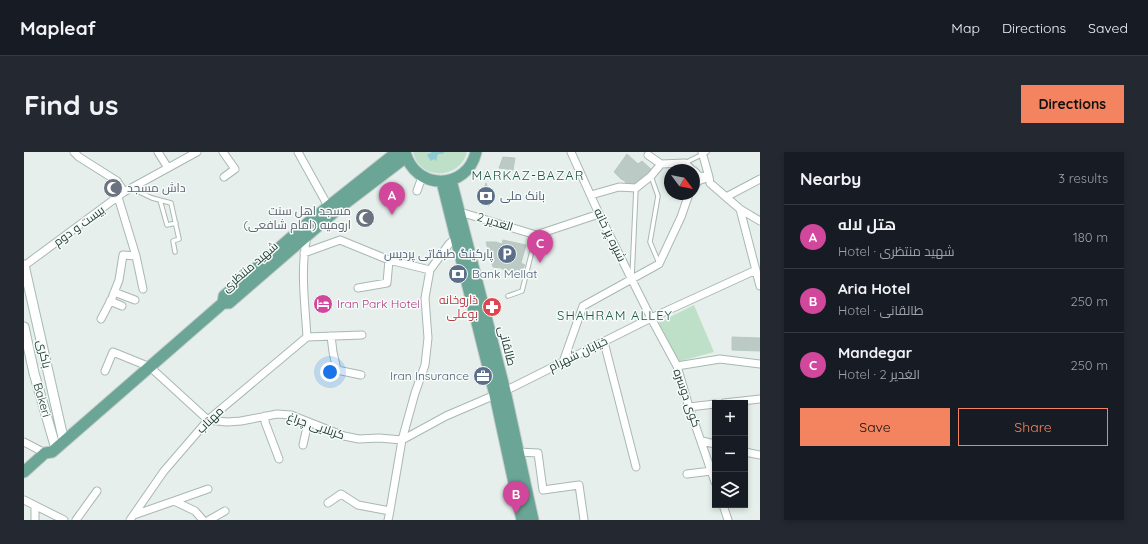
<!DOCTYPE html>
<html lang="en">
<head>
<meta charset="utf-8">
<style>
	:root { --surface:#171b24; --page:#242831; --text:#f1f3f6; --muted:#9ea1a6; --line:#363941; --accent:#f4845f }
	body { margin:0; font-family:Quicksand,Cairo,sans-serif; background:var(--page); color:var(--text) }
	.controls { position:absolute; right:12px; bottom:12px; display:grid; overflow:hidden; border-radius:0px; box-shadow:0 2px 6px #0003 }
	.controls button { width:36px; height:36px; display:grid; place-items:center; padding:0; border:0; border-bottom:1px solid var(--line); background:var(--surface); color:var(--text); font:20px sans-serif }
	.compass { position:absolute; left:640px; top:12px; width:36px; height:36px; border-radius:50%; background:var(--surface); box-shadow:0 2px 6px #0003; rotate:122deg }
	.you { position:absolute; left:306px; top:220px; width:14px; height:14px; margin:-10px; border:3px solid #fff; border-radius:50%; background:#1a73e8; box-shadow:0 0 0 6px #1a73e833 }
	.badge { display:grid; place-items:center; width:26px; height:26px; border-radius:50%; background:var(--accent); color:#fff; font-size:13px; font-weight:700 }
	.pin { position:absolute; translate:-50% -33px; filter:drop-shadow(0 1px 2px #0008) }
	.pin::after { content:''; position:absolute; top:21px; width:14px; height:12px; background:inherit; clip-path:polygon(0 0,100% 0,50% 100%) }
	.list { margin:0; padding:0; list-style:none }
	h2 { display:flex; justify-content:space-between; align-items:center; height:52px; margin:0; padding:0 16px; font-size:17px }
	h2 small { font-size:13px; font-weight:400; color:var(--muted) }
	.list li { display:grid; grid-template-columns:26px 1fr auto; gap:12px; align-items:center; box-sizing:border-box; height:64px; padding:0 16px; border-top:1px solid var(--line) }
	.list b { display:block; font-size:15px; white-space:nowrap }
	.list p { margin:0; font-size:13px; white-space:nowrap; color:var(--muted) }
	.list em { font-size:13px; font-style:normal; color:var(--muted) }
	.actions { display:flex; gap:8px; padding:12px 16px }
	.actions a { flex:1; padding:9px 0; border:1px solid var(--accent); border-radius:0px; text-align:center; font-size:14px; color:var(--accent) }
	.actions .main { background:var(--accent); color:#111 }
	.icon { flex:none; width:22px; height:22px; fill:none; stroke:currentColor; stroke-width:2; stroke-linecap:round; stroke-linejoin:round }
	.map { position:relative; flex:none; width:736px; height:368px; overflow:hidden; border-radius:0px }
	header { display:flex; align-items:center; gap:24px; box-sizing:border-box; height:56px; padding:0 20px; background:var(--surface); border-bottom:1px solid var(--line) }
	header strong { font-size:19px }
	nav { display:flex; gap:22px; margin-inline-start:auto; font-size:14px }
	.intro { display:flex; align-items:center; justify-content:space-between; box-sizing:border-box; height:96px; padding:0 24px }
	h1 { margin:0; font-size:28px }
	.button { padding:10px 18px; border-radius:0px; background:var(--accent); color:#111; font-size:14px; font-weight:700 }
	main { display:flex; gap:24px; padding:0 24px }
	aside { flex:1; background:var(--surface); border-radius:0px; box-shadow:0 2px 6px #0003 }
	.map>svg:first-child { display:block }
</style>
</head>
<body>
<header>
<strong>Mapleaf</strong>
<nav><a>Map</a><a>Directions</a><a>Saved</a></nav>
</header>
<div class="intro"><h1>Find us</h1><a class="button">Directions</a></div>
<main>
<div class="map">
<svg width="736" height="368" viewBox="0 0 736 368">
	<rect width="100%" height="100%" fill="#e6efeb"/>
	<path fill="#bfe0c8" d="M389,0h54c-7,28 -48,29 -54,0z
		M670,153l20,47 -37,10 -19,-39z"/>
	<path fill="#8ec9d4" d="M408,0h13l-3,2h-4l-2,7 -2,-2 -3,2 -4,-6z"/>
	<path fill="#bbcac4" stroke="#b8c9c2" d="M603,2l11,10 4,-3 10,9 -14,13 -5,2 -7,-1 -1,-3 -4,-2 -7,-7z
		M479,5l12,1 -2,12 -14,-2z
		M462,31l5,15h-3l1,8 -7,-3v-9z
		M479,88l23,5 -5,18 4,2 -4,6 -3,-2 -4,2 -12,-2v-1l-9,-1 -7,-25h10l6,2z
		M708,185l28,1v13l-28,-1z"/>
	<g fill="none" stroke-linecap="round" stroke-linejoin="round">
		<defs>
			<path id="lane" d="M661,11l22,-11
				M627,24l7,20 -8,46 9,21
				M107,36l21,10 19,5 8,36 -6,2 2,11
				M136,48l7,25 9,-2
				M608,125l4,-89
				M484,144l14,-5 14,-56"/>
			<path id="street" d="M50,0l5,5 38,24 7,11
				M134,0l10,16
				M199,0l12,17 -11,8
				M274,0l30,54
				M547,0l28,62 52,104 26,48 12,41 26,75
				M637,12l24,-1 7,7
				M670,19l5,5 10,1 1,6 16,14 14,12 20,12
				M670,35l4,-6 11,-4 -7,-25
				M393,39l5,-14
				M567,43l28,-8 17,1 15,-12 10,-12 -13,-9
				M94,45l18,59 7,33
				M702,45l34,-18
				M716,57l20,77
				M436,60l76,23 63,-21
				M280,101l36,-13 49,20 41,10
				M0,114l100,-74 73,-40
				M334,136l29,-5 2,-23
				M90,140l21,8
				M86,149l12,5
				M77,167l11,-21 7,-18 4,-25 13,1
				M307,184l2,16 4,18 24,5
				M283,185c-2,-34 -7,-67 0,-101
				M283,185l55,-2
				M580,190l32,125
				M539,210l20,-56 76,-42 22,-47 8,-23
				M653,214l43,-7 40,5
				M81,219l8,-19 37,15 58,53 19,2 14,-1 36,-7 14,1 53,21 15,3 20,-1 23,2
				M481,239l146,-73 105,-48
				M700,251l36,-4
				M665,255l26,-3
				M241,264v6l14,37
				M378,288l44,-24 49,-21
				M678,289l13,3
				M0,290l21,11
				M279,293l5,-23
				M494,300l20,1 5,37 36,-5 5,35
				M721,300l15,3
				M663,322l24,-3
				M0,348l40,20
				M150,349l34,-12
				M304,351l13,-9 17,11 32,6
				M699,353l5,15
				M110,363l40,-14 21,10 8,9
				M11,368v-14
				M52,368l21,-29
				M106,368l34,-49 44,-51 99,-83
				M185,368l16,-9
				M364,368l1,-4 13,-76 13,-47 10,-28 3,-27 -3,-40 5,-28 19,-26 7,-6"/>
			<path id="secondary" d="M0,113l40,177
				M0,175l10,46 22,76"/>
			<path id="primary" d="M381,0c10,39 62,39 71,0
				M427,28l54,211 28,129
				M418,30l53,213 27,125
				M199,151l1,-7 86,-75 87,-69
				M0,320l21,-19 7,-1 171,-149h6l110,-95 67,-51"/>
		</defs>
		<use href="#lane" stroke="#a8b8b2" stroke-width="5.5"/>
		<use href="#street" stroke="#a8b8b2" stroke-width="9"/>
		<use href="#secondary" stroke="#a4bbb3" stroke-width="11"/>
		<use href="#primary" stroke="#c2cac8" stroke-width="13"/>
		<use href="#lane" stroke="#fff" stroke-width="3.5"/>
		<use href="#street" stroke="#fff" stroke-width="7"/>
		<use href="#secondary" stroke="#fff" stroke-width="9"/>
		<use href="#primary" stroke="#6aa596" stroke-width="11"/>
	</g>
	<defs>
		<symbol id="mosque-disc" viewBox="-11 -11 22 22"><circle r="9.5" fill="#6b7280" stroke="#f7fbf9"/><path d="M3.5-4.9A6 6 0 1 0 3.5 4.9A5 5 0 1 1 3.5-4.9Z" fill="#fff"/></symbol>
		<symbol id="bank-disc" viewBox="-11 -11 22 22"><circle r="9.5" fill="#5c6f8a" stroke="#f7fbf9"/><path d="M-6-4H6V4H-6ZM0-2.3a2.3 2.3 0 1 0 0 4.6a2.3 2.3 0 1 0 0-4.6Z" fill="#fff"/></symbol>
		<symbol id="parking-disc" viewBox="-11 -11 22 22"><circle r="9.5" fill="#5c6f8a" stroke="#f7fbf9"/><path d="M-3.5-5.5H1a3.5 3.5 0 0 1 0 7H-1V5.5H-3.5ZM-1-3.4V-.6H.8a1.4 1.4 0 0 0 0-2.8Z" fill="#fff"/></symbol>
		<symbol id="hotel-disc" viewBox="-11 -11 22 22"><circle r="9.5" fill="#d1479c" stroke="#f7fbf9"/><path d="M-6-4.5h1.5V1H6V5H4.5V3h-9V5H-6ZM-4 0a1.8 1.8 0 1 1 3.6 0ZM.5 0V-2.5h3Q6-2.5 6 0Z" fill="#fff"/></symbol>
		<symbol id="pharmacy-disc" viewBox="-11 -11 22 22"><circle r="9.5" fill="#e0444e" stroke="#f7fbf9"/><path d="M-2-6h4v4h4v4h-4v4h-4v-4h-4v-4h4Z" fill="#fff"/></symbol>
		<symbol id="office-disc" viewBox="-11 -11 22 22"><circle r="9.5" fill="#5c6f8a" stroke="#f7fbf9"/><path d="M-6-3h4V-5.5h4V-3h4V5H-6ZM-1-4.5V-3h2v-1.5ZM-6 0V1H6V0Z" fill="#fff"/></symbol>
	</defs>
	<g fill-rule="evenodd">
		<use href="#mosque-disc" x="78" y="25" width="22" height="22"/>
		<use href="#bank-disc" x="451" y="33" width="22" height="22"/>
		<use href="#mosque-disc" x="330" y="55" width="22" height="22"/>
		<use href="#parking-disc" x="472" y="91" width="22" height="22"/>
		<use href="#bank-disc" x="423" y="111" width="22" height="22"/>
		<use href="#hotel-disc" x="288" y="141" width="22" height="22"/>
		<use href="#pharmacy-disc" x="457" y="144" width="22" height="22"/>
		<use href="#office-disc" x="448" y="213" width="22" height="22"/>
	</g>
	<g text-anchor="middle" stroke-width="3" stroke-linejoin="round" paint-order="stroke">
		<g font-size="12" fill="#5b616d" stroke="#f7fbf9" text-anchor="start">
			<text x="103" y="40">داش مسجد</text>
			<text x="327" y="63" text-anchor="end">مسجد اهل سنت<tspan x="327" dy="14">ارومیه (امام شافعی)</tspan></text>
		</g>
		<g font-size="12" fill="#4e5e75" stroke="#f7fbf9" text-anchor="start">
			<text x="476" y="48">بانک ملی</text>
			<text x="469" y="106" text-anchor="end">پارکینگ طبقاتی پردیس</text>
			<text x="448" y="126">Bank Mellat</text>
			<text x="445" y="228" text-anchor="end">Iran Insurance</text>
		</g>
		<g font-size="12" fill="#24423a" stroke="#f7fbf9">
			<text transform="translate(471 70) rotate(17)" y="4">2 الغدیر</text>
			<text transform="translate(55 74) rotate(-36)" y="4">بیست و دوم</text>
			<text transform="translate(586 83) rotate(64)" y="4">شیره پز خانه</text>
			<text transform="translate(226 115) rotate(-41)" y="4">شهید منتظری</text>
			<text transform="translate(483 194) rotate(76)" y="4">طالقانی</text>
			<text transform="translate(20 202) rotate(77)" y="4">باکری</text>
			<text transform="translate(554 202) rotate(-26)" y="4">خیابان شهرام</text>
			<text transform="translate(663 246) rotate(71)" y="4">کوی دوسره</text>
			<text transform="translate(18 248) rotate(74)" y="4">Bakeri</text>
			<text transform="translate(186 268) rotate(-44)" y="4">مهتاب</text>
			<text transform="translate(292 274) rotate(19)" y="4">کربلایی چراغ</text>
		</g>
		<g font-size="12" fill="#be3a42" stroke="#f7fbf9" text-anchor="end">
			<text x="454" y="152">ذاروخانه<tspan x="454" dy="14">بوعلی</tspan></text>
		</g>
		<g font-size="12" fill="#b23c85" stroke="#f7fbf9" text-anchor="start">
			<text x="313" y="156">Iran Park Hotel</text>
		</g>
		<g font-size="13" letter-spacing="1" fill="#1f5548" stroke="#f7fbf9">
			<text x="504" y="28">MARKAZ-BAZAR</text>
			<text x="591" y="168">SHAHRAM ALLEY</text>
		</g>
	</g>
</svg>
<div class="controls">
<button>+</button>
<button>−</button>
<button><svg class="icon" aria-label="layers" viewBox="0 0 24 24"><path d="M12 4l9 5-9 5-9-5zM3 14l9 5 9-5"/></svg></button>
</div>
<svg class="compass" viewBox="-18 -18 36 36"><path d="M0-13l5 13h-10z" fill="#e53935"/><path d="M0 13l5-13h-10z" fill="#9ea1a6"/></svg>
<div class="you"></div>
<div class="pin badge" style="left:368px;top:63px;background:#d1479c">A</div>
<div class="pin badge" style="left:492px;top:362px;background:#d1479c">B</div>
<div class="pin badge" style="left:516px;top:111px;background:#d1479c">C</div>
</div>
<aside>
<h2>Nearby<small>3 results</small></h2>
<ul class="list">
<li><span class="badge" style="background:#d1479c">A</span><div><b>هتل لاله</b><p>Hotel · شهید منتظری</p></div><em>180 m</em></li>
<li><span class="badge" style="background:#d1479c">B</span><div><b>Aria Hotel</b><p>Hotel · طالقانی</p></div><em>250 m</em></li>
<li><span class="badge" style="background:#d1479c">C</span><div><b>Mandegar</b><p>Hotel · 2 الغدیر</p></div><em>250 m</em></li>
</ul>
<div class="actions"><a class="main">Save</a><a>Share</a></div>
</aside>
</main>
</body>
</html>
